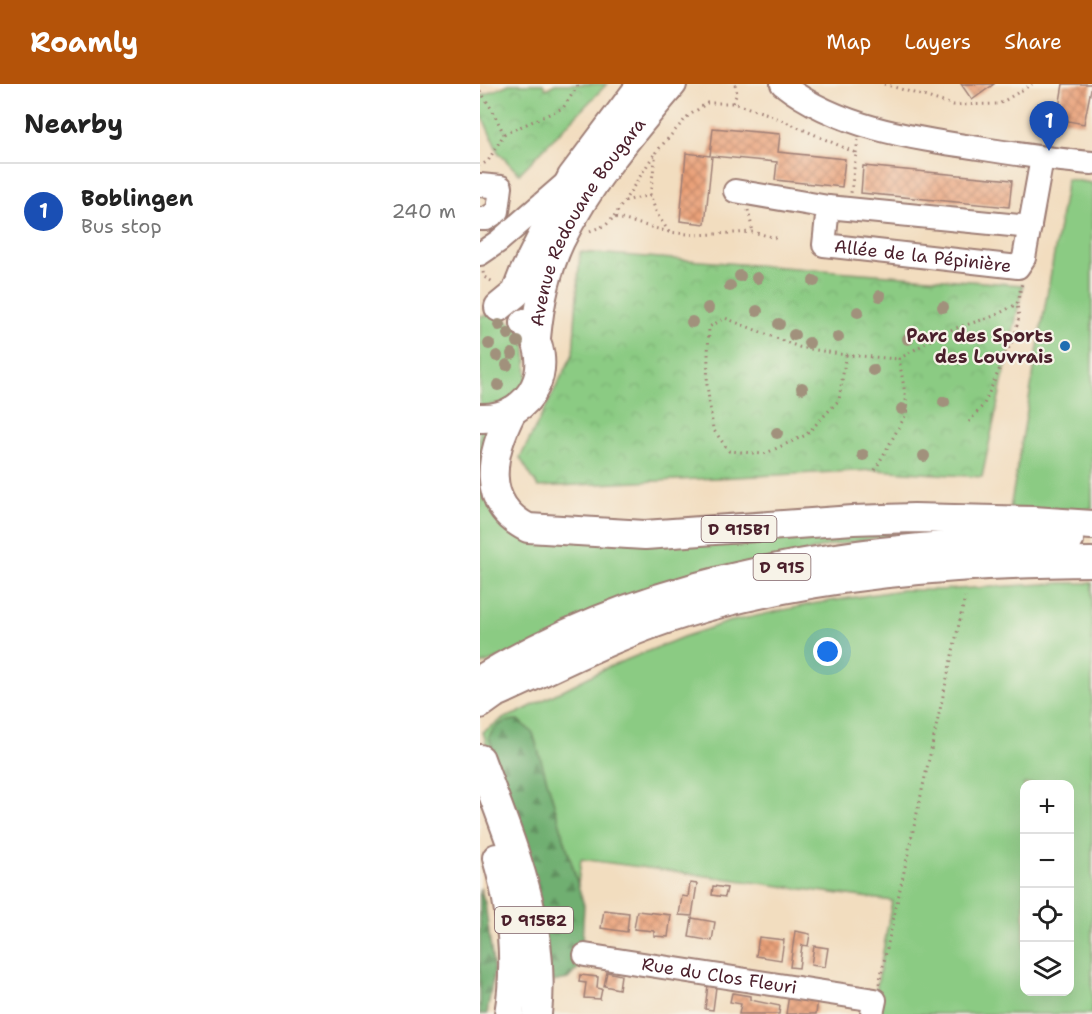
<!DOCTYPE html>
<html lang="en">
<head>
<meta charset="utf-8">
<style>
	:root { --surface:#fff; --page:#f6f6f6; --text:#222; --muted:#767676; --line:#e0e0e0; --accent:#b45309 }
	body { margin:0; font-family:"Shantell Sans",sans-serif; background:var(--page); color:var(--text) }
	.controls { position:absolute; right:18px; bottom:18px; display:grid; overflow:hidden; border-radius:12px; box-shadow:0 6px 24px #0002 }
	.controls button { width:54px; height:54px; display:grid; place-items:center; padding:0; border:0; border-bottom:2px solid var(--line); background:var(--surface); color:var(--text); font:30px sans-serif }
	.you { position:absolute; left:348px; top:568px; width:21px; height:21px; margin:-15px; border:4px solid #fff; border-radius:50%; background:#1a73e8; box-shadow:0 0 0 9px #1a73e833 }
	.badge { display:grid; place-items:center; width:39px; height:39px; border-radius:50%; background:var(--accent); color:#fff; font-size:20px; font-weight:700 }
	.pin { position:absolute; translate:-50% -50px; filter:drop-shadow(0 2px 3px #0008) }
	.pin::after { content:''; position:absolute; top:32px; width:21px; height:18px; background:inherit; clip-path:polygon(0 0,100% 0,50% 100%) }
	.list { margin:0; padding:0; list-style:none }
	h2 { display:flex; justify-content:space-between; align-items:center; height:78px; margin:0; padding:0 24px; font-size:26px }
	h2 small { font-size:20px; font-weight:400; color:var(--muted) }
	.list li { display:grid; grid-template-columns:39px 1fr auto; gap:18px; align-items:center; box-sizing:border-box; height:96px; padding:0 24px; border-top:2px solid var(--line) }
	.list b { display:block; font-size:22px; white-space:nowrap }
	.list p { margin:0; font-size:20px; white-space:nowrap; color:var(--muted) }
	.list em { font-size:20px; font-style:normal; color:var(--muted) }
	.icon { flex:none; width:33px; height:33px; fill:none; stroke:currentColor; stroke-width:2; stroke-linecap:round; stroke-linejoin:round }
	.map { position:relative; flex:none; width:612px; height:930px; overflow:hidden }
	header { display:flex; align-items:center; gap:36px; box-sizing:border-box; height:84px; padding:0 30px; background:var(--accent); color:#fff }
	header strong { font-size:28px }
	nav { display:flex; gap:33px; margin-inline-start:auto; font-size:21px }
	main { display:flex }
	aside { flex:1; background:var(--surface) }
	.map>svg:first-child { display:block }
</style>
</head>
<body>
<header>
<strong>Roamly</strong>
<nav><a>Map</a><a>Layers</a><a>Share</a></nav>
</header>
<main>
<aside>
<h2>Nearby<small></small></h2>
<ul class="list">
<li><span class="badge" style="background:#1a4fb4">1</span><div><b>Boblingen</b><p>Bus stop</p></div><em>240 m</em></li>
</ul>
</aside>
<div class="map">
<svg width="612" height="930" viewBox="0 0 612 930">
	<defs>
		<pattern id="forest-firs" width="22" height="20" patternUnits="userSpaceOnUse" patternTransform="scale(1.5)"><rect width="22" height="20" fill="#70af71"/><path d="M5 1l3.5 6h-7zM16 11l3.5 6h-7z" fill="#5e8e5d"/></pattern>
		<pattern id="park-crowns" width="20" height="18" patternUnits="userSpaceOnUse" patternTransform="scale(1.5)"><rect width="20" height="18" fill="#8bcb83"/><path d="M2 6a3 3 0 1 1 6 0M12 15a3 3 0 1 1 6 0" fill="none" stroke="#79ae71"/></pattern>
		<pattern id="building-cross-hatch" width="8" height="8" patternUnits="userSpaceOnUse" patternTransform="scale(1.5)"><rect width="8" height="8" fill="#eaa179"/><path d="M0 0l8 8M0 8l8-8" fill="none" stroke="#c08363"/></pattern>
	</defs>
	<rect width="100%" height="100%" fill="#f7f3e8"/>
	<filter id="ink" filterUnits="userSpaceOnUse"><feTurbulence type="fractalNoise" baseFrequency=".0167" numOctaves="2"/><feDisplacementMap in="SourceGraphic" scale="12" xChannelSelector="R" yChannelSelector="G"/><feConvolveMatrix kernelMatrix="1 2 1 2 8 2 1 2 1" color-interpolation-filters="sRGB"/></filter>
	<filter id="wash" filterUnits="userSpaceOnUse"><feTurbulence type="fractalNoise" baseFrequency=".008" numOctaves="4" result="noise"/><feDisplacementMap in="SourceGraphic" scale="24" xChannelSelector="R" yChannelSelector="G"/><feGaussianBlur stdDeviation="1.35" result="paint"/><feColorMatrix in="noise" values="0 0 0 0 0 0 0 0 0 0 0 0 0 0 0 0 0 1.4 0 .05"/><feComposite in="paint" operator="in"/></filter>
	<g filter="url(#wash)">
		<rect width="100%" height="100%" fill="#f2ddbf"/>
		<path fill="#8bcb83" stroke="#6a7557" stroke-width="1.5" fill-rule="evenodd" d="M587,95l25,4v326h-82z
			M8,231c45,10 37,29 39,67l-22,21 -25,4v-91z
			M0,343h15l12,99h386v9l-71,12 -342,118z
			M582,499h30v431h-220l20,-113 -311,-42 -3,26 -21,-69 -24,59 -27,-66 -23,-77 21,-14 14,-5 86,-44 79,-32 45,-15 84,-18 89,-14h38zM544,700h46v208h-46z"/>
		<path fill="url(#forest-firs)" stroke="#5d674e" stroke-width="1.5" d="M38,636l15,13 51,172 -3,60 -13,14 -16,3 -19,-107 -44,-138c7,-13 14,-16 29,-17z
			M0,804l5,15 9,69 -7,42h-7z"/>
		<path fill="url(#park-crowns)" stroke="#6a7557" stroke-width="1.5" d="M29,0h34l3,5 9,-5h52l-88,90 -21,-22 -18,-41v-14z
			M100,168l443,33 -41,192 -107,-7 -337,17 -18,-29 53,-104z"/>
		<g id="blocks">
			<path fill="url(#building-cross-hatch)" d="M481,0h33l-22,16z
				M583,0h29l-8,40 -27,-5z
				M233,44l67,6 -2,18 67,7 -3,28 -67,-7 2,-18 -65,-6 -7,68 -25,-3 6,-68 24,3z
				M383,82l149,14 -3,27 -148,-14z
				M210,799l7,1 -5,32 -13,-1 3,-19 6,1z
				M233,802l14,2 -2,9 -13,-2z
				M124,826l25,3 -2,19 -26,-4z
				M157,827l34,4 -3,22 -14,-1v-5l-20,-2z
				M212,834l23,4 -3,19 -23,-4z
				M315,847l15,3 -2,12 -6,-1 -3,23 -9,-1z
				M279,853l25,3 -3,20 -25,-4z
				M334,862l14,2 -3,19 -14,-2z
				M127,888l14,3 -2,14 -15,-3z
				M100,891l18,2 -1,11 5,1 -2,10 -16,-1 2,-15 -7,-1z
				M228,901l8,2 -3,23 -8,-1z
				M252,909l18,3v4l30,6 -1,8h-40l2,-10 -11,-2z
				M309,911l29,4 -2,15h-30z"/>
		</g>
	</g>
	<g filter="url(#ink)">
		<use href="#blocks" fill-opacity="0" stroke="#9e7e75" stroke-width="1.5"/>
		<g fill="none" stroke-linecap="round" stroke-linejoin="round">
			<defs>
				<g id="minor">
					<path d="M302,0c55,43 129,54 196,64 38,6 76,12 114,15"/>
					<path d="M0,101l21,2 -3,24 -12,8h-6"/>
					<path id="s1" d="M255,107l93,16 -4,38 194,22 6,-9 18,-100"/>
					<path d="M348,123l202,20"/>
					<path d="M0,170l19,-13 68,-59"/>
					<path id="s2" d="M105,871l290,45 -3,14"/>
				</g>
				<g id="major">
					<path d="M19,223l17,-14 7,-18 49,-98 70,-93"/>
					<path id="s3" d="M56,254c3,-33 10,-67 24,-97 28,-58 71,-108 112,-157"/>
					<path d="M32,327c-22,43 -32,93 16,117l117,7 208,-15 61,-2 119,3 59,4"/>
					<path d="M0,334c53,2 79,-55 45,-95"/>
					<path d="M0,596c175,-109 387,-136 589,-140"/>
					<path d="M0,620l14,-10c63,-28 122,-60 188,-80 132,-40 273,-51 410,-52"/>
					<path d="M0,675c31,85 67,163 57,255"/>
					<path d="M17,774c15,51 21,103 12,156"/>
				</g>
			</defs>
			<use href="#minor" stroke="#9e7e75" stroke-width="26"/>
			<use href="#major" stroke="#9e7e75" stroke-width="32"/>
			<path stroke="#9e7e75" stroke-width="3" stroke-dasharray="1.5 4.5" stroke-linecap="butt" d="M404,0l69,21 46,-1 33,-20
				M0,7l11,17 13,26 -16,27 -8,5
				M253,19l4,-10 -2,-9
				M24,50l59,-26 16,-24
				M376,69l2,-13
				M145,117l25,-6
				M268,126l5,22
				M134,133l41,-64
				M110,147l16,-6 8,-8 55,15 27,3 57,-3 23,6
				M189,148l-12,-18 -7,-19 6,-43 31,-35 20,-14h26l35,11 88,39 -5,40
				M3,188l1,5 11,6
				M366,271l-7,45 -33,35 -42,19 -35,-3 -16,-22 -6,-44 2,-58 16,-9 74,29 47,8 53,4
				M489,338l15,-18 31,-70 4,-17 -2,-13
				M395,386l33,-59 -9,-52 45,-27 50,-16 23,-12 5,-21
				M399,900l86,-387"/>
			<use href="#minor" stroke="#fff" stroke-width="22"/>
			<use href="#major" stroke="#fff" stroke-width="28"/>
		</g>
		<g fill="#a1917c">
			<circle cx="260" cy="192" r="6"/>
			<circle cx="277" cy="194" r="6"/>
			<circle cx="334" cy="197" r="6"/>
			<circle cx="250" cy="202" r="6"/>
			<circle cx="400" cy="212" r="6"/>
			<circle cx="463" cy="223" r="6"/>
			<circle cx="228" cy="224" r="6"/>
			<circle cx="277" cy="227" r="6"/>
			<circle cx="378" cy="228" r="6"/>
			<circle cx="212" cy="238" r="6"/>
			<circle cx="299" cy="240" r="6"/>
			<circle cx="19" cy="241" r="6"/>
			<circle cx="28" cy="250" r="6"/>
			<circle cx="314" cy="251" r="6"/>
			<circle cx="358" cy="253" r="6"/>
			<circle cx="428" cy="255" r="6"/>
			<circle cx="38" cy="258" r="6"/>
			<circle cx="329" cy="259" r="6"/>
			<circle cx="9" cy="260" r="6"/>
			<circle cx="32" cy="270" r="6"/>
			<circle cx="17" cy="272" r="6"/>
			<circle cx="27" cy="281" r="6"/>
			<circle cx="393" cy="286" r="6"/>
			<circle cx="18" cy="301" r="6"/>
			<circle cx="322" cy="304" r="6"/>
			<circle cx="464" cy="318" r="6"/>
			<circle cx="422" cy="325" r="6"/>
			<circle cx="297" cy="349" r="6"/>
			<circle cx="383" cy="371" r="6"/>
			<circle cx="444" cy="372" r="6"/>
		</g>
	</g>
	<circle fill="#1f6fb2" stroke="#f7f3e8" stroke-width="2" cx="585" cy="262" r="6"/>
	<g text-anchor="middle" stroke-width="4.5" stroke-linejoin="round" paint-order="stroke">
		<g fill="#f7f3e8" stroke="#7e5f64" stroke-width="1.5">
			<rect x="221.5" y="432" width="75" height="26" rx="4.5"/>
			<rect x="273.5" y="470" width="57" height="26" rx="4.5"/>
			<rect x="15" y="823" width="78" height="26" rx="4.5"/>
		</g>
		<g font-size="16" font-weight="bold" fill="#4a1f2b">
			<text x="259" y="451">D 915B1</text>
			<text x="302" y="489">D 915</text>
			<text x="54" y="842">D 915B2</text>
		</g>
		<g font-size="18" fill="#4a1f2b" stroke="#f7f3e8">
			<text dy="6" stroke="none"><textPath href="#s3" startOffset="129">Avenue Redouane Bougara</textPath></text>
			<text dy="6" stroke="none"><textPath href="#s1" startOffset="232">Allée de la Pépinière</textPath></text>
			<text dy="6" stroke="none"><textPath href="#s2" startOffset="136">Rue du Clos Fleuri</textPath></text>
		</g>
		<g font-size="18" font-weight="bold" fill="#4a1f2b" stroke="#f7f3e8" text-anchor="end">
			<text x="573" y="258">Parc des Sports<tspan x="573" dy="21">des Louvrais</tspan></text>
		</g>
	</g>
</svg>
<div class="controls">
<button>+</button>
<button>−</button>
<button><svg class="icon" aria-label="locate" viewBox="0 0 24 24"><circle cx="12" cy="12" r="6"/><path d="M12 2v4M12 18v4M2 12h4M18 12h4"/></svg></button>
<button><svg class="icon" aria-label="layers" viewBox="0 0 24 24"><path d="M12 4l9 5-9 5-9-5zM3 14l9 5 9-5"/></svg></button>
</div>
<div class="you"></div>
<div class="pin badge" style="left:569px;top:67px;background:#1a4fb4">1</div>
</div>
</main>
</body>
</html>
